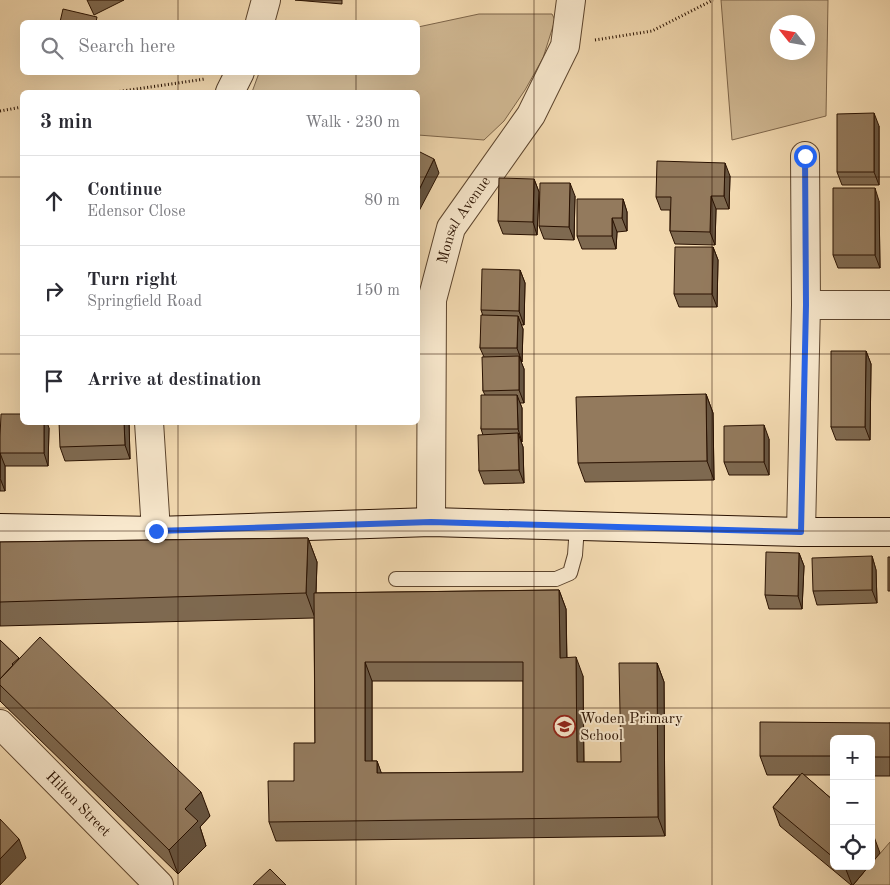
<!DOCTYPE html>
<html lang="en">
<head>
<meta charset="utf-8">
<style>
	:root { --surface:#fff; --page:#f7f7f7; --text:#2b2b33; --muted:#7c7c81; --line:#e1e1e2 }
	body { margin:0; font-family:"Old Standard TT",serif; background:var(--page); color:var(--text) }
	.controls { position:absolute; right:15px; bottom:15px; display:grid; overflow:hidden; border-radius:8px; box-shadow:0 5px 20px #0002 }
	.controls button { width:45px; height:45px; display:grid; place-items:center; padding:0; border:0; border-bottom:1px solid var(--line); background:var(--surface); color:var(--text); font:25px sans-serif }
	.compass { position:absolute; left:770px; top:15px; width:45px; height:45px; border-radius:50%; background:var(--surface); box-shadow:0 5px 20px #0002; rotate:301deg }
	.stop { position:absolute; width:15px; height:15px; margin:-11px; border:4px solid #2563eb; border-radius:50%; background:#fff }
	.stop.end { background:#2563eb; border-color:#fff; box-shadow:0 1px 5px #0008 }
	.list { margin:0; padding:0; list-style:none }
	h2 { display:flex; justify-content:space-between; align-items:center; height:65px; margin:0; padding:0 20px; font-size:21px }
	h2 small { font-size:16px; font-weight:400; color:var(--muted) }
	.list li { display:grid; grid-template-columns:32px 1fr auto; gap:15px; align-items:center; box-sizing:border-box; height:90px; padding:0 20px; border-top:1px solid var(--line) }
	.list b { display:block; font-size:19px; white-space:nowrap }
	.list p { margin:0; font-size:16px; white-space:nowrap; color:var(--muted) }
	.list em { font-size:16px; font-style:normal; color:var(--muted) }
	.icon { flex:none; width:28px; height:28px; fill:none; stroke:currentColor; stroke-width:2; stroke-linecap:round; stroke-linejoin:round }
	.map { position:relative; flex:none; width:890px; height:885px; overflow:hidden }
	.search { position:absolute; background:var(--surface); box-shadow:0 5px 20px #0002; left:20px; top:20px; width:400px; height:55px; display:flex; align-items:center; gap:12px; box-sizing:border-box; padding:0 18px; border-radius:8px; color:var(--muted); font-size:19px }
	.panel { position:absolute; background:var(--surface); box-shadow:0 5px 20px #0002; left:20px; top:90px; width:400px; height:335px; border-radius:8px }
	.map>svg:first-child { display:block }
</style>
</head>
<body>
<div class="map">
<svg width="890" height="885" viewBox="0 0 890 885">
	<rect width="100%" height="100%" fill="#f4dbb2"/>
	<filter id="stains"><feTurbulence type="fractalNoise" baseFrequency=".004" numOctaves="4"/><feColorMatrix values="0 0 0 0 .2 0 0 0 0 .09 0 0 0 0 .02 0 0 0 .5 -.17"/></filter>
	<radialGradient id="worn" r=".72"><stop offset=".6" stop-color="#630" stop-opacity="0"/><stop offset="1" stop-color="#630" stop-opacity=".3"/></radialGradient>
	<path fill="#d1b994" stroke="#7d654a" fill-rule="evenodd" d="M721,0h107l-2,116 -94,24zM778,22h30v30h-30z
		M479,14h73l3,6 -12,38 -18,32 -21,31 -20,19 -66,-5v-43h-166l7,-19 159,-1v-45z
		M890,842v43h-37l16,-19h2v-2z"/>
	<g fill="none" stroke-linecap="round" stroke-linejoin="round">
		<defs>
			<path id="lane" d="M396,579h160l14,-6 5,-18 2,-29"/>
			<g id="street">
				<path d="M260,22l6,-22"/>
				<path d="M230,92l10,-20"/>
				<path d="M806,305h84"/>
				<path d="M149,422l7,109"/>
				<path id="s1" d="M431,522l1,-222 19,-72 80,-113 34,-69 6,-46"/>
				<path d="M801,532l5,-227 -1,-149"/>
				<path id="s2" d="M0,724l159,161"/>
			</g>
			<path id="secondary" d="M0,528l156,3 275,-9 370,10h89"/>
		</defs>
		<use href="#lane" stroke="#5c442d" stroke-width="16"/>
		<use href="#street" stroke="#5c442d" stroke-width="30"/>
		<use href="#secondary" stroke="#291101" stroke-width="30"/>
		<path stroke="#291101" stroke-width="3" stroke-dasharray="1 2.5" stroke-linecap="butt" d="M595,40l57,-9 61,-31
			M116,92l89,-13
			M0,111l22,-4"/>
		<use href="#lane" stroke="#f8e8cd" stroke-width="14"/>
		<use href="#street" stroke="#f8e8cd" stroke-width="28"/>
		<use href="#secondary" stroke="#f8e8cd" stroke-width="28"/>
	</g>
	<path fill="#7e6950" stroke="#291101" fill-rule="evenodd" d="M87,0h37l-30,15z
		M295,0h47v4z
		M879,126v59h-37l-5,-13z
		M730,176l-1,33h-13l-1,36 -40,-1 -5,-13v-21h-9l-5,-13z
		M534,179l5,13 -2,43 -34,-1 -5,-13z
		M575,196l-1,44 -30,-1 -5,-13z
		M623,199l4,13v19l-10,1 -1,17h-34l-5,-13z
		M879,201l1,67h-42l-5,-13z
		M713,247l5,13 -1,47h-38l-5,-13z
		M520,270l5,13 -1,42h-3l2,4 -1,33h-1l3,7v34h-4l2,5v34h-1l2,5 1,36 -40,1 -5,-13 4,-36 -2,-6 4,-34 -2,-4 1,-34 -4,-9 3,-32 -2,-6z
		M866,351l5,13 -1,76h-34l-5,-13z
		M706,394l7,19 1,67 -129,2 -7,-19z
		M129,422l1,37 -65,2 -5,-14z
		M230,422h38v1h-38z
		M49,428l-1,38h-43v25h-5v-54z
		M769,439v36h-40l-5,-13z
		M308,538l9,24 -1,31 243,-3 7,19 1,49 16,18 1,86h37l36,-99 7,19 1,154 -389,5 -7,-19 25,-41 21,-38 -1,-125 -314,8v-84zM372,681h151v91l-142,1 -4,-12h-5z
		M799,553l5,13 -2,43h-33l-4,-14z
		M872,556l4,14 1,33 -60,2 -4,-14z
		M0,640l19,19 191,157 -10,11 6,19 -28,28 -178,-173z
		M890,723v53h-19v-37h-37v36h-30l30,26v65h35l-16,19h-2l-71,-59 -7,-19 27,-32h-33l-7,-19z"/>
	<path fill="#675541" stroke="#291101" d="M874,113l5,13v59l-5,-13z
		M434,159l5,14 -20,38 -1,-4v-15z
		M725,163l5,13 -1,33 -5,-13z
		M534,179l5,13 -2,43 -4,-13z
		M570,183l5,13 -1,44 -5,-13z
		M875,188l4,13 1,67 -5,-13z
		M711,196l5,13 -1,36 -5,-13z
		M623,199l4,13v19l-5,-13z
		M612,218l5,14 -1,17 -4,-13z
		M713,247l5,13 -1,47 -5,-13z
		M520,270l5,13 -1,42 -5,-14z
		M518,316l5,13 -1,33 -5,-14z
		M866,351l5,13 -1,76 -5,-13z
		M519,356l5,13v34l-5,-13z
		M706,394l7,19 1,67 -7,-19z
		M517,395l5,13v34l-4,-13z
		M44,422h3l2,6 -1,38 -4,-13z
		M124,422h5l1,37 -5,-14z
		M764,425l5,14v36l-5,-13z
		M518,433l5,14 1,36 -5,-13z
		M0,453l5,13v25l-5,-13z
		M308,538l9,24 -2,56 -9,-25z
		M799,553l5,13 -2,43 -4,-13z
		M872,556l4,14 1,33 -5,-13z
		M559,590l7,19 1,68 -7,-19z
		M576,657l7,19 1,105 -7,-19z
		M365,662l7,19v99l-7,-19z
		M657,663l7,19 1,154 -7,-19z
		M377,761l7,19 -7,-7z
		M201,792l9,24 -10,11 6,19 -28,28 -9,-24 16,-41z
		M873,834l7,19 -9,11v-28z
		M19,839l7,19 -26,27v-26z
		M846,866h23l-16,19h-1l-7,-18z"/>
	<path fill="#937a5d" stroke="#291101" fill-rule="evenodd" d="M63,9l34,8 -1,5h-36z
		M874,113v59h-37v-58z
		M418,151l16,8 -16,33z
		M657,161l68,2 -1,33h-13l-1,36 -40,-1 1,-34h-15z
		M499,178l35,1 -1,43 -35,-1z
		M540,183h30l-1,44 -30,-1z
		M833,188h42v67h-42z
		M577,199h46l-1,19h-10v18h-35z
		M675,247h38l-1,47h-38z
		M482,269l38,1 -1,41 -38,-1z
		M481,315l37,1 -1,32h-37z
		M831,351h35l-1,76h-34z
		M519,356v34l-36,1 -1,-34z
		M706,394l1,67 -129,2 -2,-66z
		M481,395h36l1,34h-37z
		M1,414h21v8h22v31h-44v25v-41z
		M59,422h65l1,23 -65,2z
		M764,425v37h-40v-36z
		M518,433l1,37 -40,1 -1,-36z
		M308,538l-2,55 -306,9v-60z
		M766,552l33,1 -1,43 -33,-1z
		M872,556v34l-59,1 -1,-33z
		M888,557h2v34h-2z
		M559,590l1,68 16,-1 1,105h44l-2,-99h38l1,154 -389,5 -1,-41h26v-38h21l-1,-150zM365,662h158v110l-146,1v-12h-12z
		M40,637l161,155 -16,17 13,12 -29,29 -169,-165v-6z
		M0,640l19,18 -7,6 1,1 -13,14z
		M760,722l130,1v34h-19v-18h-37v17h-74z
		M802,773l32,28v57l-61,-51z
		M0,819l19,20 -19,20z
		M270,869l16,16h-33z"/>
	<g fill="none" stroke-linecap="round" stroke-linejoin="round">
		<path stroke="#2563eb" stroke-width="6" d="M156,531l275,-9 370,10 5,-227 -1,-149"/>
	</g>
	<path fill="none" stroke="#291101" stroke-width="1" stroke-opacity="0.55" d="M178,0v22M356,0v22M534,0v885M712,0v885M178,72v20M356,72v20M0,177h22M418,177h472M0,354h22M418,354h472M178,422v463M356,422v463M0,531h890M0,708h890"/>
	<defs>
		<symbol id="school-ring" viewBox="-11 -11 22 22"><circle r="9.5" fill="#f8e8cd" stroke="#8f2418" stroke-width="1.5"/><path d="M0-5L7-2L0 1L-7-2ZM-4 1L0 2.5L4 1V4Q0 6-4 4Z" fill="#8f2418"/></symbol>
	</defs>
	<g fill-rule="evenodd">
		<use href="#school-ring" x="552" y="714" width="25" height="25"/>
	</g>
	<g text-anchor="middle" stroke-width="4" stroke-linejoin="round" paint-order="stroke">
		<g font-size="15" fill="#291101" stroke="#f8e8cd">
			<text dy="5" stroke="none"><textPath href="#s1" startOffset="309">Monsal Avenue</textPath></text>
			<text dy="5" stroke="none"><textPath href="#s2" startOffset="112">Hilton Street</textPath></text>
		</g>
		<g font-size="15" fill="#291101" stroke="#f8e8cd" text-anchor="start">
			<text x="580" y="723">Woden Primary<tspan x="580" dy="17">School</tspan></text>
		</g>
	</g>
	<rect width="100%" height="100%" filter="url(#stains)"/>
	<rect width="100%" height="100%" fill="url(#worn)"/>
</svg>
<div class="controls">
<button>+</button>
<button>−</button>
<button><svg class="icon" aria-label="locate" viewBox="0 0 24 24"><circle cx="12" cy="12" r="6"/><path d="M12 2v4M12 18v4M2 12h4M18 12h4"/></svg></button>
</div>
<svg class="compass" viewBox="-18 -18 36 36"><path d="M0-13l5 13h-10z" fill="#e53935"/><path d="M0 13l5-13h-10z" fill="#7c7c81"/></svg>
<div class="stop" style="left:805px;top:156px"></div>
<div class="stop end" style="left:156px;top:531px"></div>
<div class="search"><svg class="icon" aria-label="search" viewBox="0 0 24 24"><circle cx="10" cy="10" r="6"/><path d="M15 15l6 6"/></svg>Search here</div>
<section class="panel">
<h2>3 min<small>Walk · 230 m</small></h2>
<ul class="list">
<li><svg class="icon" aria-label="ahead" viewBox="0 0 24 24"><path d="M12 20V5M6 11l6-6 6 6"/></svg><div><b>Continue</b><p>Edensor Close</p></div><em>80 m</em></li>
<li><svg class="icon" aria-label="right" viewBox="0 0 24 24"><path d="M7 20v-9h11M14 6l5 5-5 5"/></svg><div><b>Turn right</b><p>Springfield Road</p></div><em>150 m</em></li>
<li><svg class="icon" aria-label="arrive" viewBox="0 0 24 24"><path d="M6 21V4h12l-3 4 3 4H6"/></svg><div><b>Arrive at destination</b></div></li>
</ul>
</section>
</div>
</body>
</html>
